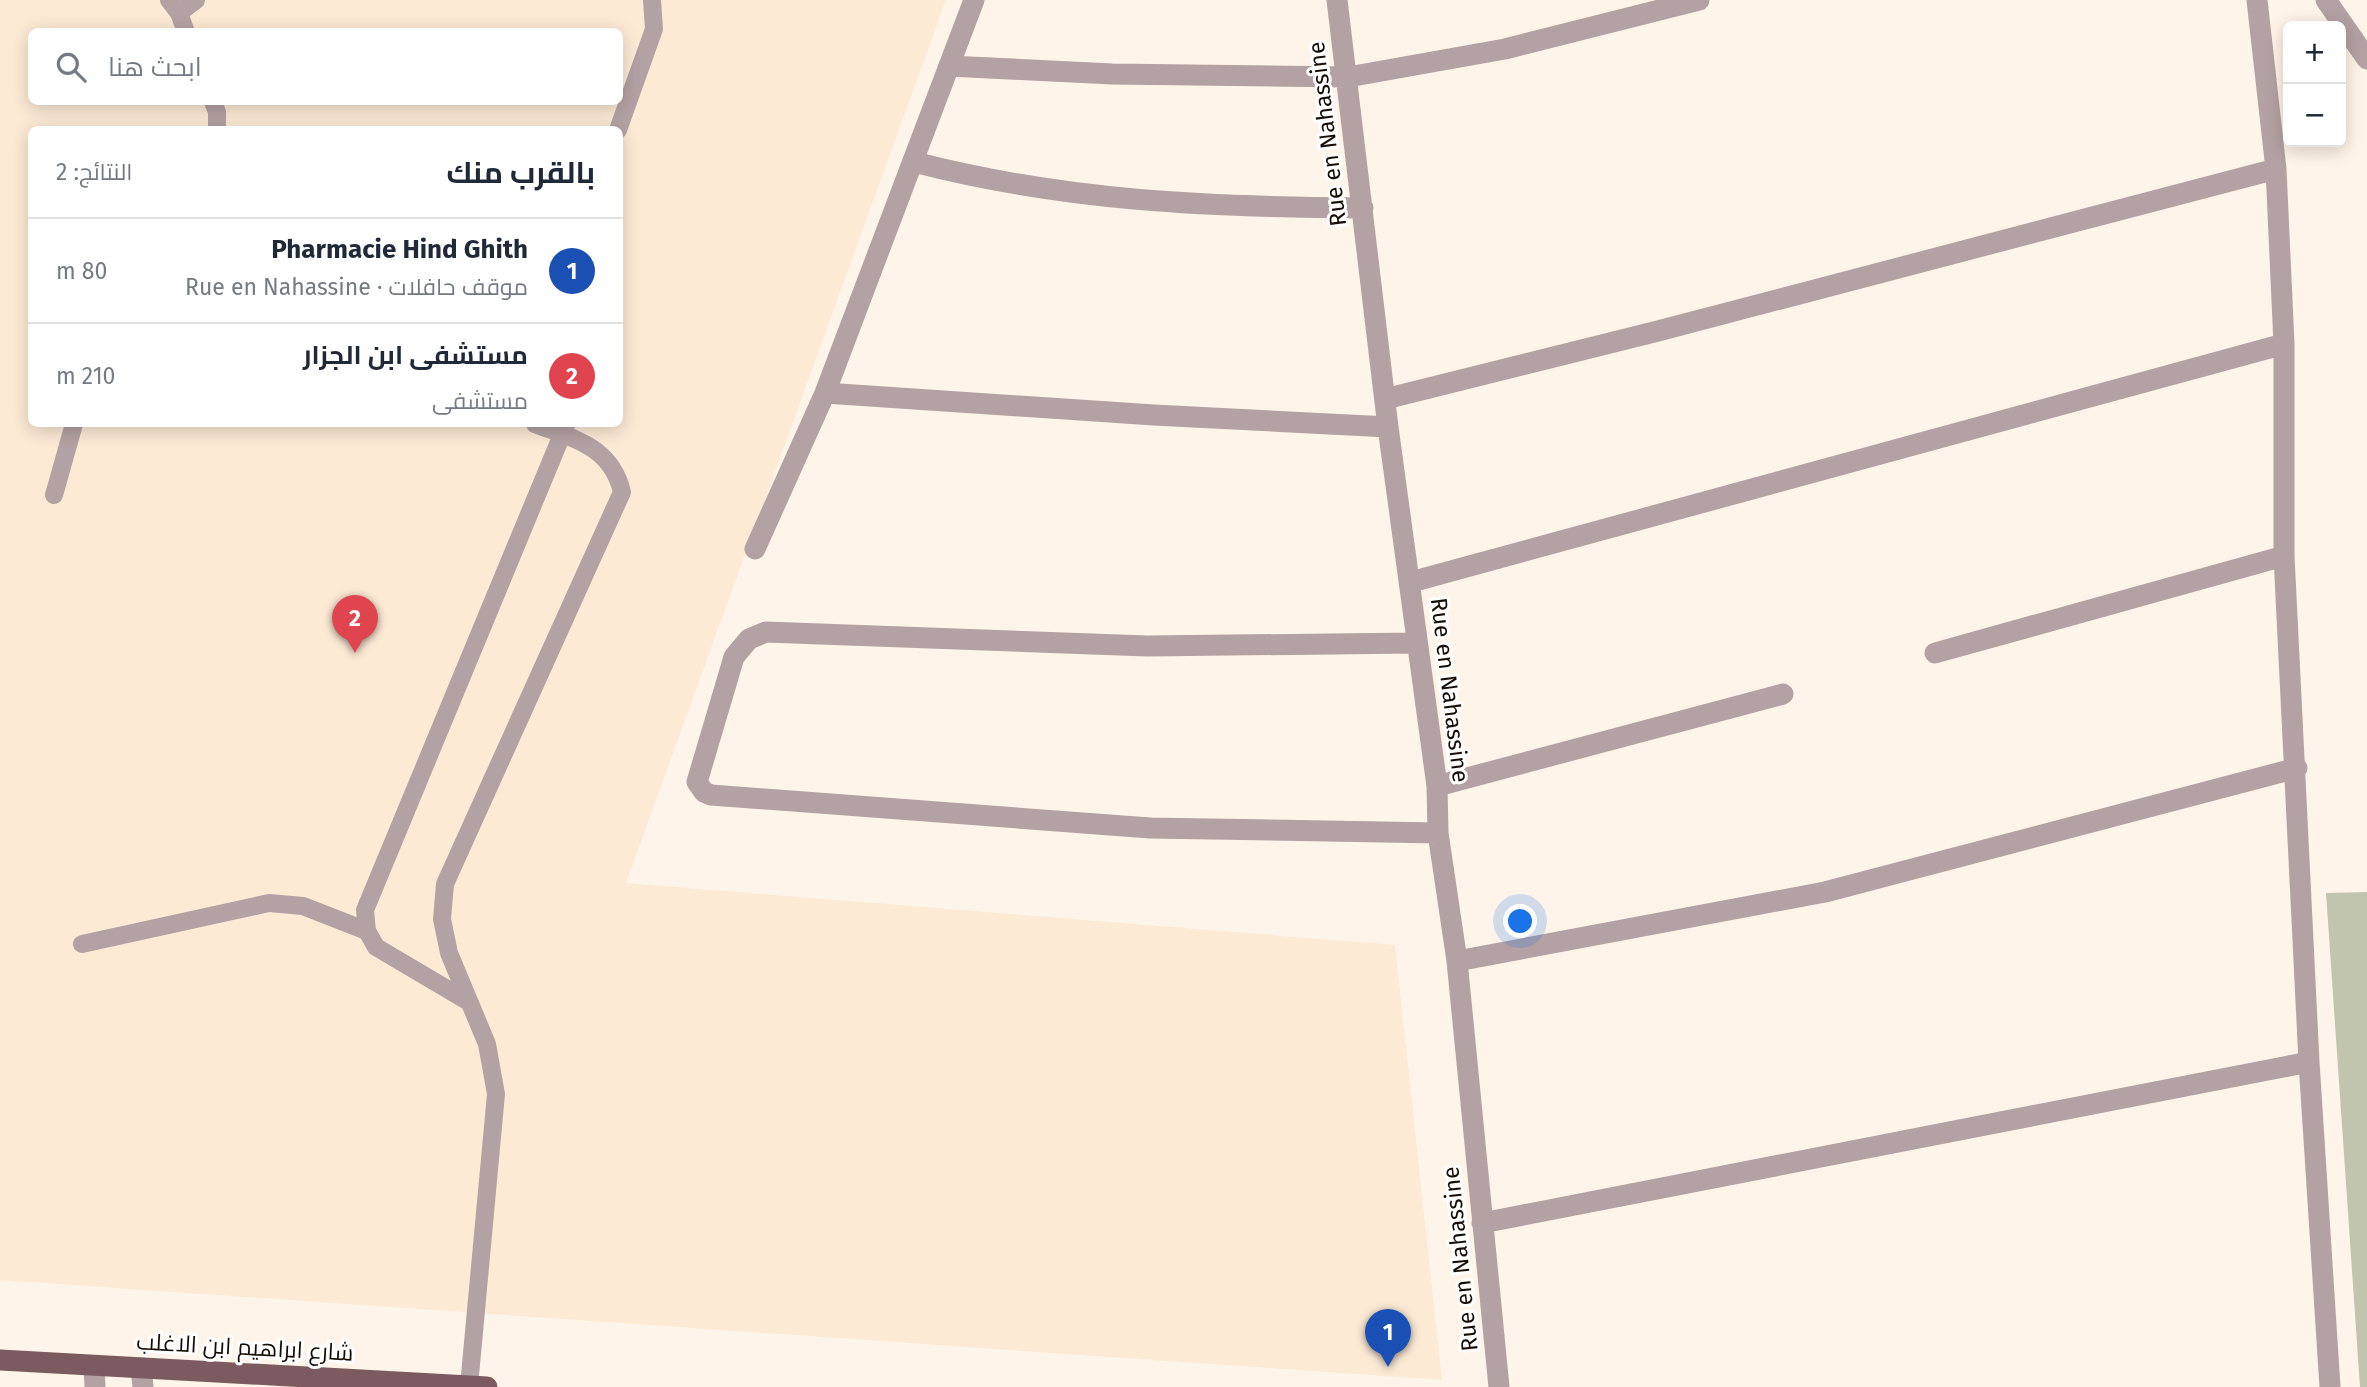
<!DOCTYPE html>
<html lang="ar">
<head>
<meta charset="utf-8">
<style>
	:root { --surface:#fff; --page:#f2f2f3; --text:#1f2937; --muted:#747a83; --line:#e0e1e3; --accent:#1a73e8 }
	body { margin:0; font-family:"Fira Sans",Cairo,sans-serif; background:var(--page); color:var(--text); direction:rtl }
	.controls { position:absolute; right:21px; top:21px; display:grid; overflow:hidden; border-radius:10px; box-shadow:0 4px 18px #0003 }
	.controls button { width:63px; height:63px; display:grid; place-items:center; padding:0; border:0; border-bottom:2px solid var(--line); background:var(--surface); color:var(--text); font:35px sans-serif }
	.you { position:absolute; left:1521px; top:922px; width:24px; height:24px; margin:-18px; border:5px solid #fff; border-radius:50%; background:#1a73e8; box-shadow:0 0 0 10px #1a73e833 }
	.badge { display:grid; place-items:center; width:46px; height:46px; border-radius:50%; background:var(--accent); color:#fff; font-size:23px; font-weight:700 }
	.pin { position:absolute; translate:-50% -58px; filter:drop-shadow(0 2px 4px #0008) }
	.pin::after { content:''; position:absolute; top:37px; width:24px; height:21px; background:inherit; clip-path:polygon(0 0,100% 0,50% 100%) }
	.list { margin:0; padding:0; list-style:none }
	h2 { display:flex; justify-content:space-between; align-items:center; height:91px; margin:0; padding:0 28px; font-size:30px }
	h2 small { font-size:23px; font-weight:400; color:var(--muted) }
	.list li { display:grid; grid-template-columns:46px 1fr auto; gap:21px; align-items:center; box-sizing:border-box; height:105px; padding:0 28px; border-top:2px solid var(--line) }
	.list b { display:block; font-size:26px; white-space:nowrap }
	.list p { margin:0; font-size:23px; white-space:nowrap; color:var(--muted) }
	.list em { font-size:23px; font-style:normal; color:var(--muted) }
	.icon { flex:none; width:38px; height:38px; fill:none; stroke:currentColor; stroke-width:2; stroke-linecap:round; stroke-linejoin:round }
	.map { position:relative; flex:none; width:2367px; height:1387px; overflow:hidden; direction:ltr }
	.search { position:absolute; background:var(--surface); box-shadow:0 4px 18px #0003; left:28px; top:28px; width:595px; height:77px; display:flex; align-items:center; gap:18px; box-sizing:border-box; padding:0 24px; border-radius:10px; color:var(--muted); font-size:26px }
	.panel { position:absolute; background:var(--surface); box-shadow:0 4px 18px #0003; left:28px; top:126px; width:595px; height:301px; border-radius:10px; direction:rtl }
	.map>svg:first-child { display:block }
</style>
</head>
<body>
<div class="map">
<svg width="2367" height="1387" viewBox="0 0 2367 1387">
	<rect width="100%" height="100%" fill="#fff4e9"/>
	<path fill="#fdead5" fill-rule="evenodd" d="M0,0h946l-320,883 769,62 47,435 -1442,-100zM32,32h588v70h-588zM32,130h588v294h-588z"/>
	<path fill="#c2c5ad" d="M2367,892v495h-7l-34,-494z"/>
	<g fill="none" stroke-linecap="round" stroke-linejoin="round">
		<path stroke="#b4a1a3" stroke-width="18" d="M169,0l10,13 7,19
			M179,13l17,-13
			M213,102l4,10v18
			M618,130l36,-101 -2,-29
			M54,495l20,-71
			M82,944l187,-41 34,3 64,25
			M469,1002l-93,-55 -9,-16 -2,-21 201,-485
			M469,1386l27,-292 -9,-50 -38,-91 -7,-34 3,-35 177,-392c-11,-46 -48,-53 -87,-68"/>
		<path stroke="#b4a1a3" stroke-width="21" d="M1337,0l51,427 49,359 1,47 19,128 42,426
			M2257,0l19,169 8,175v212l25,506 21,325
			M2326,0l41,59
			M949,66l163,8 236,3 157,-28 194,-49
			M914,162c151,39 294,45 449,46
			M825,393l329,22 234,12
			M1385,399l273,-68 618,-162
			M755,549l70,-156 149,-393
			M1411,582l873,-238
			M1416,643l-269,3 -381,-14 -17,7 -15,18 -37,125 7,10 7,3 439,33 288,5
			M1935,653l349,-97
			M1437,786l346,-92
			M1457,961l368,-69 472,-124
			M1482,1223l827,-161"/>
		<path stroke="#b4a1a3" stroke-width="21" d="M94,1366l1,21
			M141,1368l2,19"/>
		<path stroke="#7b5b5f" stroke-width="21" d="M0,1360l487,27"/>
	</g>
	<g text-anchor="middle" stroke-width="6" stroke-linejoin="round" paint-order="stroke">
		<g font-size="23" fill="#150d04" stroke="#fff">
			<text transform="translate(1327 134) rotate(-97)" y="8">Rue en Nahassine</text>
			<text transform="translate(1450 690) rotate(83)" y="8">Rue en Nahassine</text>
			<text transform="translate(1460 1259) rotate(-96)" y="8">Rue en Nahassine</text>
			<text transform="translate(245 1347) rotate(3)" y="8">شارع ابراهيم ابن الاغلب</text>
		</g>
	</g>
</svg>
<div class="controls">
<button>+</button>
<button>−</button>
</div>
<div class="you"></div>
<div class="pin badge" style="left:1388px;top:1367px;background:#1a4fb4">1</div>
<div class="pin badge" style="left:355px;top:653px;background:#e0444e">2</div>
<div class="search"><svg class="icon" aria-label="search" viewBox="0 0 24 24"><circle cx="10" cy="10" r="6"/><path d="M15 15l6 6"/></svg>ابحث هنا</div>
<section class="panel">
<h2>بالقرب منك<small>النتائج: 2</small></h2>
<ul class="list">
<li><span class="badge" style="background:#1a4fb4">1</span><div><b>Pharmacie Hind Ghith</b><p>موقف حافلات · Rue en Nahassine</p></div><em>80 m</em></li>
<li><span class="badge" style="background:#e0444e">2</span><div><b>مستشفى ابن الجزار</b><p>مستشفى</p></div><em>210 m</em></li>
</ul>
</section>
</div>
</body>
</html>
